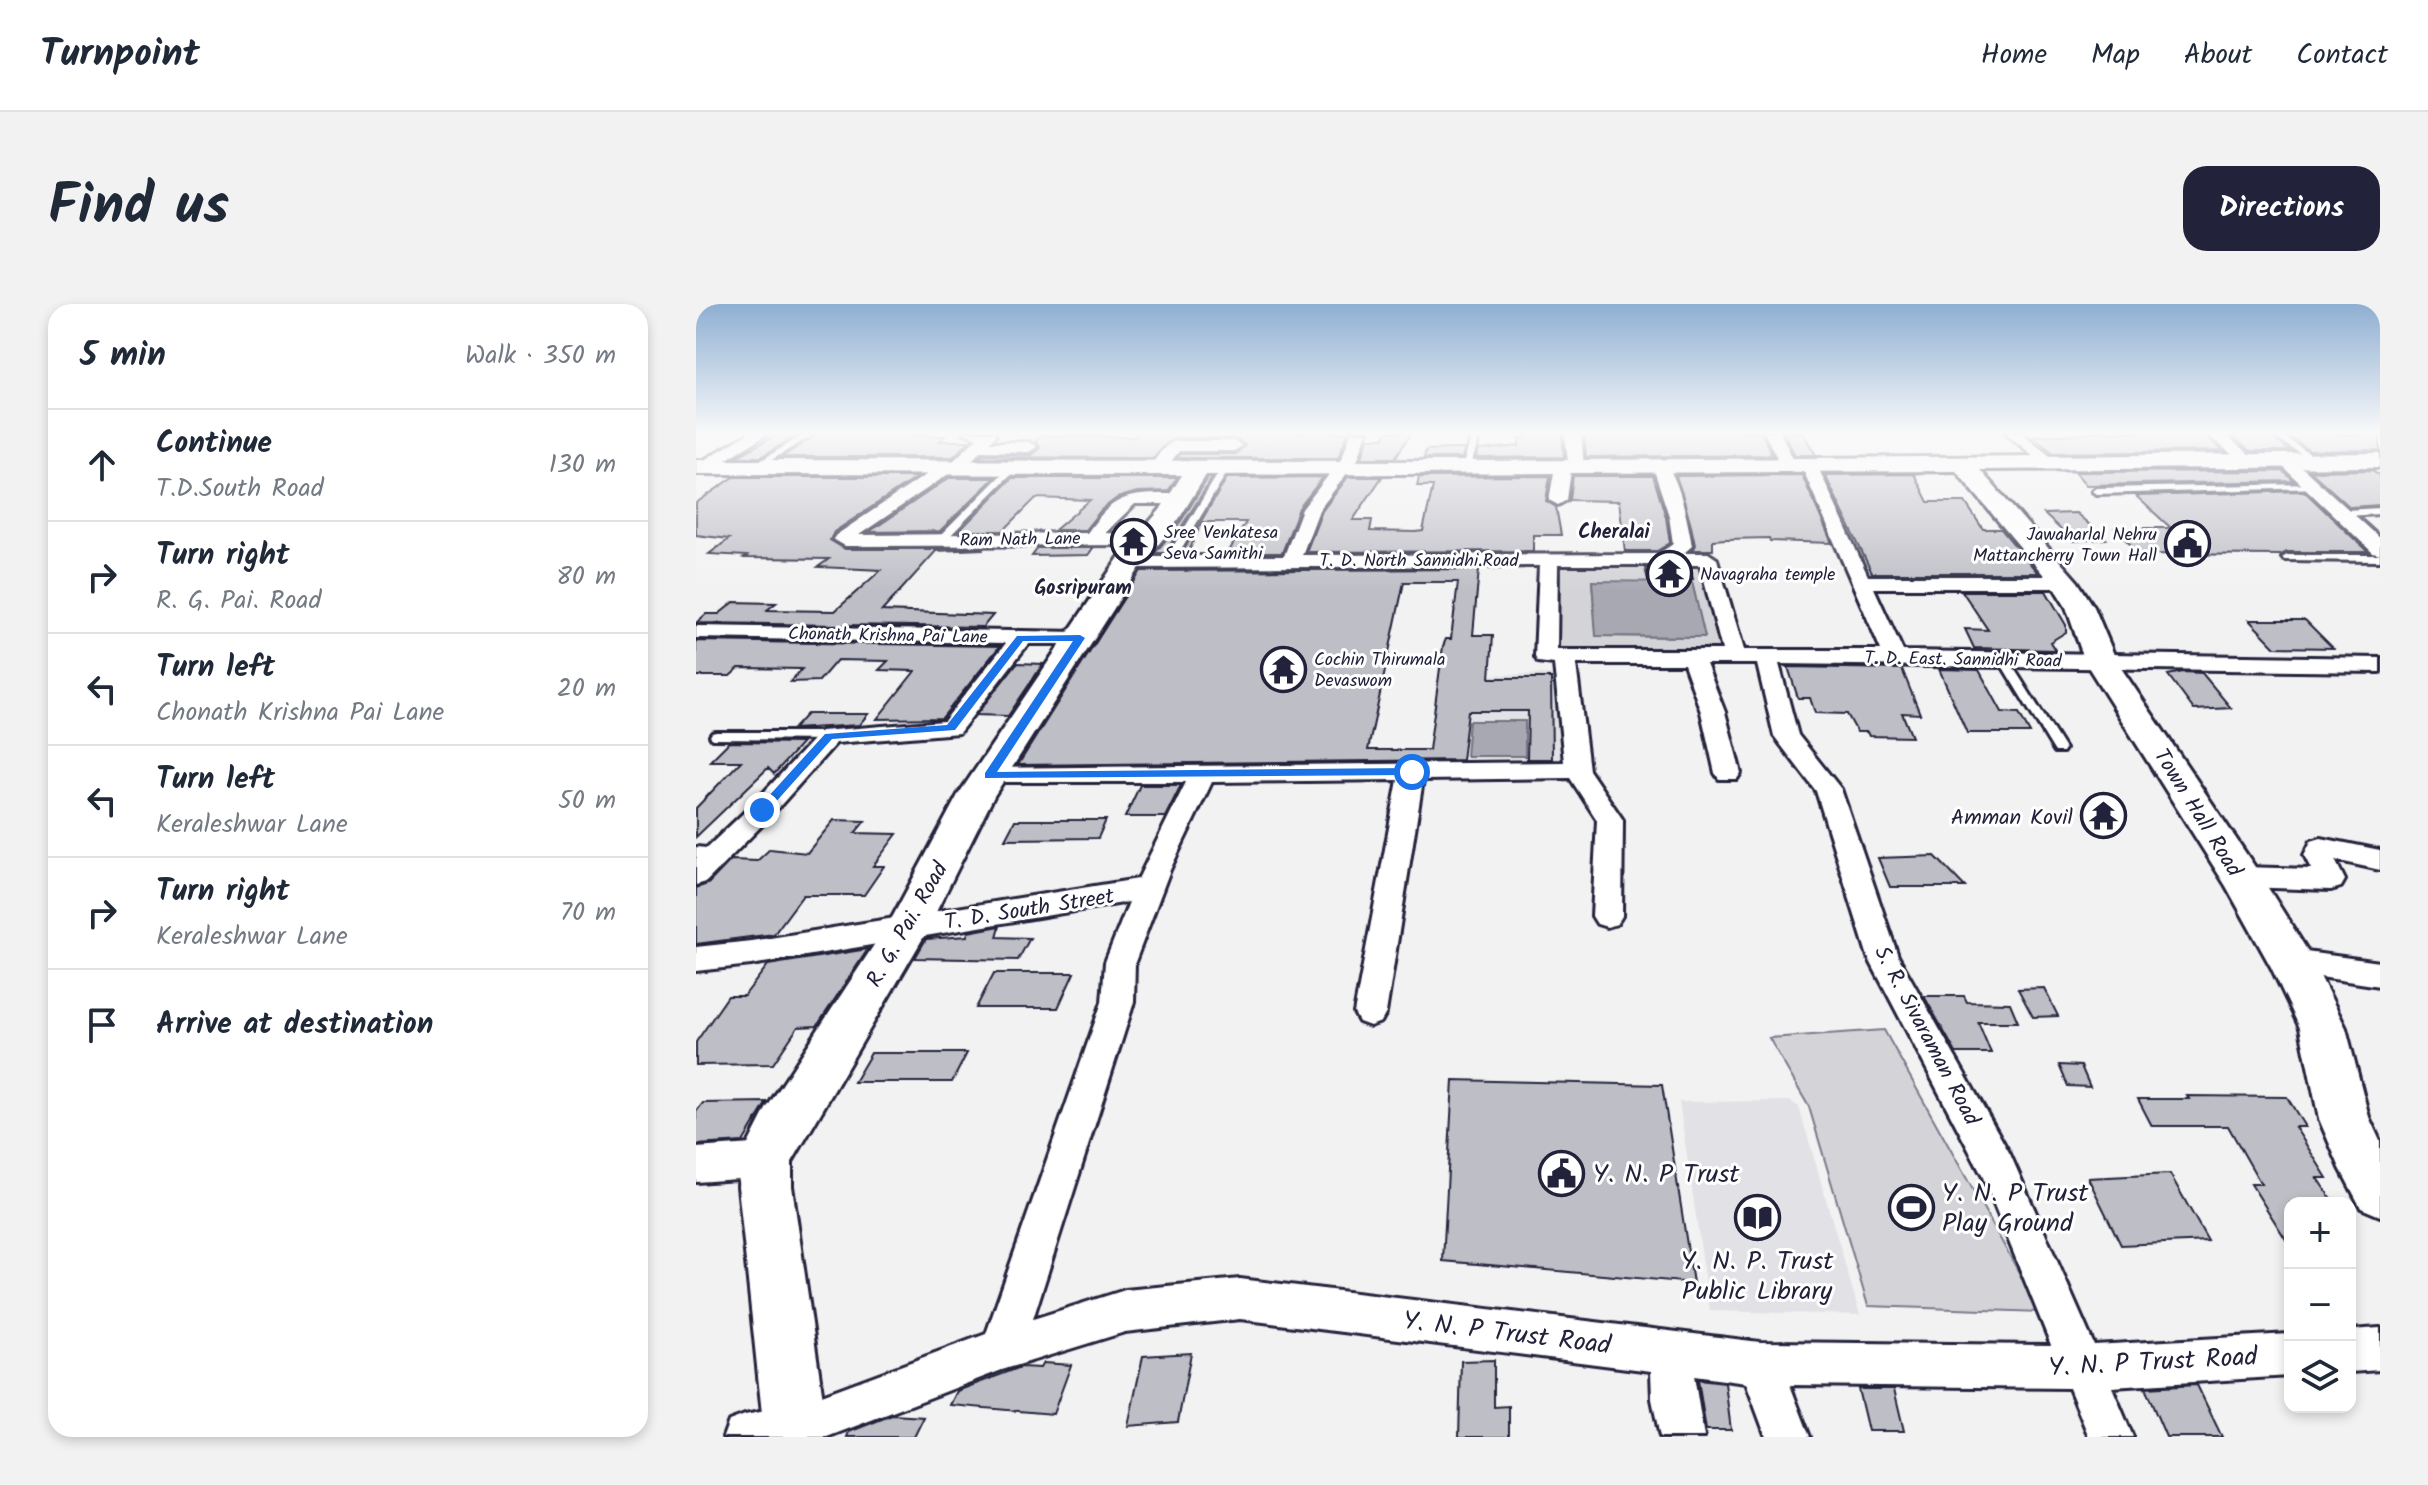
<!DOCTYPE html>
<html lang="en">
<head>
<meta charset="utf-8">
<style>
	:root { --surface:#fff; --page:#f2f2f3; --text:#1f2937; --muted:#747a83; --line:#e0e1e3; --accent:#22223b }
	body { margin:0; font-family:Kalam,sans-serif; background:var(--page); color:var(--text) }
	.controls { position:absolute; right:24px; bottom:24px; display:grid; overflow:hidden; border-radius:16px; box-shadow:0 4px 12px #0003 }
	.controls button { width:72px; height:72px; display:grid; place-items:center; padding:0; border:0; border-bottom:2px solid var(--line); background:var(--surface); color:var(--text); font:40px sans-serif }
	.stop { position:absolute; width:24px; height:24px; margin:-18px; border:6px solid #1a73e8; border-radius:50%; background:#fff }
	.stop.end { background:#1a73e8; border-color:#fff; box-shadow:0 2px 8px #0008 }
	.list { margin:0; padding:0; list-style:none }
	h2 { display:flex; justify-content:space-between; align-items:center; height:104px; margin:0; padding:0 32px; font-size:34px }
	h2 small { font-size:26px; font-weight:400; color:var(--muted) }
	.list li { display:grid; grid-template-columns:52px 1fr auto; gap:24px; align-items:center; box-sizing:border-box; height:112px; padding:0 32px; border-top:2px solid var(--line) }
	.list b { display:block; font-size:30px; white-space:nowrap }
	.list p { margin:0; font-size:26px; white-space:nowrap; color:var(--muted) }
	.list em { font-size:26px; font-style:normal; color:var(--muted) }
	.icon { flex:none; width:44px; height:44px; fill:none; stroke:currentColor; stroke-width:2; stroke-linecap:round; stroke-linejoin:round }
	.map { position:relative; flex:none; width:1684px; height:1133px; overflow:hidden; border-radius:24px }
	header { display:flex; align-items:center; gap:48px; box-sizing:border-box; height:112px; padding:0 40px; background:var(--surface); border-bottom:2px solid var(--line) }
	header strong { font-size:38px }
	nav { display:flex; gap:44px; margin-inline-start:auto; font-size:28px }
	.intro { display:flex; align-items:center; justify-content:space-between; box-sizing:border-box; height:192px; padding:0 48px }
	h1 { margin:0; font-size:56px }
	.button { padding:20px 36px; border-radius:24px; background:var(--accent); color:#fff; font-size:28px; font-weight:700 }
	main { display:flex; gap:48px; padding:0 48px }
	aside { flex:1; background:var(--surface); border-radius:24px; box-shadow:0 4px 12px #0003 }
	.map>svg:first-child { display:block }
</style>
</head>
<body>
<header>
<strong>Turnpoint</strong>
<nav><a>Home</a><a>Map</a><a>About</a><a>Contact</a></nav>
</header>
<div class="intro"><h1>Find us</h1><a class="button">Directions</a></div>
<main>
<aside>
<h2>5 min<small>Walk · 350 m</small></h2>
<ul class="list">
<li><svg class="icon" aria-label="ahead" viewBox="0 0 24 24"><path d="M12 20V5M6 11l6-6 6 6"/></svg><div><b>Continue</b><p>T.D.South Road</p></div><em>130 m</em></li>
<li><svg class="icon" aria-label="right" viewBox="0 0 24 24"><path d="M7 20v-9h11M14 6l5 5-5 5"/></svg><div><b>Turn right</b><p>R. G. Pai. Road</p></div><em>80 m</em></li>
<li><svg class="icon" aria-label="left" viewBox="0 0 24 24"><path d="M17 20v-9H6M10 6l-5 5 5 5"/></svg><div><b>Turn left</b><p>Chonath Krishna Pai Lane</p></div><em>20 m</em></li>
<li><svg class="icon" aria-label="left" viewBox="0 0 24 24"><path d="M17 20v-9H6M10 6l-5 5 5 5"/></svg><div><b>Turn left</b><p>Keraleshwar Lane</p></div><em>50 m</em></li>
<li><svg class="icon" aria-label="right" viewBox="0 0 24 24"><path d="M7 20v-9h11M14 6l5 5-5 5"/></svg><div><b>Turn right</b><p>Keraleshwar Lane</p></div><em>70 m</em></li>
<li><svg class="icon" aria-label="arrive" viewBox="0 0 24 24"><path d="M6 21V4h12l-3 4 3 4H6"/></svg><div><b>Arrive at destination</b></div></li>
</ul>
</aside>
<div class="map">
<svg width="1684" height="1133" viewBox="0 0 1684 1133">
	<rect width="100%" height="100%" fill="#f2f2f3"/>
	<filter id="ink" filterUnits="userSpaceOnUse"><feTurbulence type="fractalNoise" baseFrequency=".0125" numOctaves="2"/><feDisplacementMap in="SourceGraphic" scale="16" xChannelSelector="R" yChannelSelector="G"/><feConvolveMatrix kernelMatrix="1 2 1 2 8 2 1 2 1" color-interpolation-filters="sRGB"/></filter>
	<g filter="url(#ink)">
		<path fill="#e2e2e6" d="M863,370l8,92 -103,1 8,-92z
			M1094,797l9,6 61,208 -150,-4 -31,-209z"/>
		<path fill="#d3d3d8" stroke="#7a7a8a" stroke-width="2" fill-rule="evenodd" d="M856,258l147,1 22,90 -169,-1zM896,278h100l12,55 -107,-1z
			M1188,726l157,282 -173,-6 -59,-199 -40,-69z"/>
		<path fill="#a8a8b2" stroke="#727282" stroke-width="2" d="M896,277l100,1 13,55 -109,-1z
			M773,417h56v35h-59z"/>
		<path fill="#bebec6" stroke="#22223b" stroke-width="2" fill-rule="evenodd" d="M86,128h20l-41,25h-25z
			M443,128l164,1 45,-1 -10,26h-160l2,-4h56l9,-9 -11,-7h-60l-21,20 -174,-1 3,-3 49,1 9,-7 -5,-6 7,-7 92,2z
			M690,128h26l-17,26h-33l6,-20h16z
			M831,128h35l2,25 -88,1 3,-8 40,-4v-8h7z
			M888,128h177l11,23 -186,2z
			M1087,128h19l14,23h7h-28z
			M1387,128h118l22,19 -170,2 -20,-17 53,-2z
			M1530,128h38l26,19h-40z
			M1586,128l98,4v14l-70,1z
			M124,129l125,3 -5,5h30l-17,16h-171z
			M755,145h14l-3,9h-38l2,-8z
			M1676,166l8,5v30l-30,2 -40,-36z
			M1587,167l11,10 -208,4 -11,-13z
			M1218,170l14,28h37l18,27h18l37,44h-166l-47,-98z
			M1106,171l30,68 -62,-2 -1,-3 -43,1 -13,1v10h-21l3,-5 -4,-19 -15,-50z
			M854,172l-4,25 10,6 5,28h-28v16l-227,1 16,-41 26,-34h34l-29,43h19l-2,11 45,1 8,-1 10,-45h-16l2,-9z
			M877,172h80l13,41 4,26 -13,8h-32l-6,-50 -49,-1z
			M38,173h183l-83,55 -4,8 15,9h139l-48,2 -54,60 111,4 -10,12 -287,-4 10,-9h13l15,-12 42,1 -9,7 68,1 46,-41 -63,-3 11,-8 -85,-1 3,-2 -38,-2 20,-15 -33,-4v-32z
			M627,173l-24,31 -17,45h-54l18,-31h-44l-14,31h-6l45,-75z
			M253,174h45l-54,53 -71,1z
			M316,174h165l-9,13 -31,1 -20,6 -16,12 -16,20h-30l35,-30 -54,-2 -33,33h-44z
			M512,174h4l-47,75h-10l26,-32z
			M1608,187l64,61h-81l-6,3 -142,-1 -24,-26h56l-35,-32z
			M1380,209l30,26 -33,2 -29,-27z
			M342,244h55l-5,7 -56,1z
			M949,264h45l3,11 -45,1z
			M783,265l-6,66h20l-3,43h61l1,81h-25l1,-48h-60l-6,49 -444,5 123,-194zM708,278h54l-7,57h-5l-3,7 -14,104h-61z
			M1266,287h84l20,34v7l-16,10 5,8 -81,-2 -9,-19 23,1z
			M1553,316h56l28,28 -58,-1z
			M0,337l304,5 -58,72 -65,1 38,-48 -36,-1 9,-9 -51,-1 -18,21 -29,1 12,-13 -63,-1 -9,8h-34z
			M321,359l26,1 -35,52 -32,-1z
			M1092,363l114,2 18,45 -18,-1 10,24 -43,-1 -2,-4h-10l-10,-18 -32,-1 -5,-15h-12z
			M1243,365l40,1 23,42 17,1 11,20h-63z
			M1487,368l19,1 29,35 -37,2 -26,-35z
			M111,410h61l-9,11 -66,4z
			M33,438l73,1 -28,31 -6,-6 -72,69v-29l45,-47h-31z
			M444,481h41l-16,32h-40z
			M138,516l31,1 -10,12 42,1 -24,32h11l-20,29h-61l-29,39 -78,10v-56l12,-4 23,-24 26,1 13,-12 37,4z
			M319,516h91l-8,18 -93,1z
			M1239,552l30,31h-75l-12,-29z
			M304,622l-3,11 33,1 -12,22 -103,-2 11,-19 41,-3 1,-4z
			M172,645l-51,77 -19,1 -25,37 -77,1v-23l32,-46h16l24,-31z
			M298,669h80l-16,35h-82z
			M1348,684l14,28 -25,1 -15,-28z
			M1228,692h40l3,6 43,1 8,19h-40l13,31h-35z
			M175,749h96l-15,29h-98z
			M1363,761l22,1 9,21 -22,-1z
			M757,776l209,5 31,198 -250,-22z
			M1491,792l100,1 18,30h-10l32,51h-10l17,25h-44v43l-39,-62h10l-33,-58h-76l-14,-27h51z
			M71,798l-24,40 -47,3v-33l7,-9z
			M1474,870l38,67 -87,4 -33,-67z
			M495,1049l-13,69 -50,4 15,-70z
			M798,1056v47l15,-1v31h-50l2,-76z
			M347,1059l28,2 -18,49 -103,-9 7,-14 64,-24 19,1z
			M1002,1076l27,3 6,47h-25z
			M1501,1081l25,52h-56l-21,-49z
			M1162,1085h36l10,42h-36z
			M196,1111l32,2 -10,20h-67l2,-5z"/>
		<g fill="none" stroke-linecap="round" stroke-linejoin="round">
			<defs>
				<path id="lane" d="M112,128h9l-60,37 -7,-2z
					M777,128h8l-11,36 -4,2 -4,-2z
					M1571,128h9l45,29 -7,2z
					M529,163l4,2 -55,92 -8,2 -2,-2 57,-92z
					M312,164l7,2 -71,72h-6v-4z
					M1620,180l4,2 -1,2 -223,6 -4,-3 4,-3z
					M1684,204v6l-35,2 -4,-3 4,-3z
					M1591,251h93v6l-96,-1 -2,-2z
					M1307,352l5,3 57,90 -2,3h-8l-2,-3 -55,-90z
					M20,428h113l6,4 -6,4 -117,-1 -2,-3 2,-3z
					M0,543l21,2 7,5 -7,5 -21,-2z"/>
				<path id="street" d="M51,128l21,2 -59,36h-12v-6l51,-30z
					M266,128h32l2,3 -6,7h39l8,5 -8,5 -48,-1 -21,21 -10,1 -91,62 228,-2c24,-34 36,-39 76,-39 10,0 17,-1 25,5l-9,5h-44l-30,29 50,3 3,4 -9,5 -304,1 -12,-7 3,-4 103,-69 10,-1 28,-27z
					M655,128h16l-9,27 -39,51 -17,45 356,-1 15,-10 -4,-28 -16,-49 8,-5c17,6 28,66 31,84l-8,7h24l9,6 27,91h137l-80,-185 8,-5 8,5 51,111h196l10,6 -10,6h-190l29,63 477,7v14l-601,-8 19,71 43,54 57,167 112,198 84,191 196,-11v42l-178,11 21,50h-44l-20,-49 -279,-3 20,52h-44l-20,-54 -52,-7 10,61h-44l-8,-38 -1,-28 -411,-52 -115,13 -123,38 -175,67h-104l6,-16 16,-6 50,-10 191,-71 116,-332 3,-40 24,-60 -378,63 -55,6v-24l55,-6 387,-62 48,-97h-206l-4,-6 4,-6 9,-2 575,-6 -10,-98 -16,-2 -3,-5 4,-91 -409,2 -9,-6 9,-6h154l18,-47 40,-51zM862,261h142l22,85h-165zM880,360h108l17,48 14,61 4,6h18l4,-6 -16,-61 -19,-48h51l17,72 42,55 52,166 114,218 69,170 -291,-3 -520,-63 -115,11 -92,29 101,-317 1,-40 35,-92 42,-88 186,-2 -44,233 5,9 11,4 11,-4 5,-9 37,-233 147,-2 27,42 -5,96 5,8 10,3 10,-3 5,-8 1,-96 -34,-50z
					M869,128h16l3,35 -2,3h-11l-4,30 -9,5 -9,-5 6,-33 2,-3 11,-1z
					M1068,128h16l16,33 -2,3h-12z
					M1309,128h16l39,32 -2,3h-12z
					M1508,128h17l38,30 -8,5 -6,-2z
					M479,137h59l8,5 -8,5h-55l-15,20h-12c-2,-8 13,-27 23,-30z
					M1590,152l6,2 88,80v17l-7,-2 -93,-89v-6z
					M0,322l384,6 11,6 -11,6h-52l-69,89 -123,10 -65,73 -65,66 -10,3v-27l57,-54 68,-73 123,-10 62,-78 -310,-5z
					M1625,534l59,12v20l-45,-10 10,20 -4,7 -10,3 -90,-3 -10,-3 -4,-7 4,-7 10,-3 70,2 -7,-14 7,-14z
					M1595,646l89,12v24l-100,-15 -4,-9 4,-9z
					M70,839l13,5 5,12 -5,12 -13,5 -70,5v-34z
					M1684,1024v42l-30,2v-42z"/>
				<path id="secondary" d="M1684,149v14l-400,3 98,112 16,25 23,55 138,205 52,83 39,78 23,89 11,24v75l-19,-8 -21,-40 -21,-49 -19,-91 -29,-61 -45,-81 -141,-224 -19,-55 -13,-21 -97,-115 -750,4 -27,44 -38,47 -147,230 -71,142 -131,224v24l35,241 -4,10h-66l6,-14 -25,-237 2,-26 26,-51 127,-193 65,-121 162,-239 40,-46 22,-35 -486,-1v-14l770,1z"/>
			</defs>
			<use href="#lane" stroke="#22223b" stroke-width="6"/>
			<use href="#street" stroke="#22223b" stroke-width="6"/>
			<use href="#secondary" stroke="#22223b" stroke-width="6"/>
			<use href="#lane" fill="#fff" fill-rule="evenodd"/>
			<use href="#street" fill="#fff" fill-rule="evenodd"/>
			<use href="#secondary" fill="#fff" fill-rule="evenodd"/>
		</g>
	</g>
	<linearGradient id="sky" x2="0" y2="1"><stop stop-color="#8eafd2"/><stop offset="0.45" stop-color="#f9f9fa"/><stop offset="1" stop-color="#f9f9fa" stop-opacity="0"/></linearGradient>
	<rect width="1684" height="287" fill="url(#sky)"/>
	<path fill="#1a73e8" d="M384,331l5,3 -88,134 415,-4 6,4 -6,3 -427,3v-5l88,-132h-50l-68,89 -123,9 -66,74 -10,-3 69,-76 122,-9 70,-89z"/>
	<defs>
		<symbol id="temple-ring" viewBox="-11 -11 22 22"><circle r="9.5" fill="#fff" stroke="#22223b" stroke-width="1.5"/><path d="M0-6L5-2H3V0L6.5 2.5H4V6H1.5V3h-3V6H-4V2.5H-6.5L-3 0V-2H-5Z" fill="#22223b"/></symbol>
		<symbol id="civic-ring" viewBox="-11 -11 22 22"><circle r="9.5" fill="#fff" stroke="#22223b" stroke-width="1.5"/><path d="M-.6-6.5H3V-4.5H.6V-3L4-1V1h2V6H-6V1h2V-1L-.6-3ZM-1.2 2.5V6h2.4V2.5Z" fill="#22223b"/></symbol>
		<symbol id="stadium-ring" viewBox="-11 -11 22 22"><circle r="9.5" fill="#fff" stroke="#22223b" stroke-width="1.5"/><path d="M0-5a6.5 5 0 1 0 0 10a6.5 5 0 1 0 0-10ZM-3.5-1.8h7v3.6h-7Z" fill="#22223b"/></symbol>
		<symbol id="library-ring" viewBox="-11 -11 22 22"><circle r="9.5" fill="#fff" stroke="#22223b" stroke-width="1.5"/><path d="M-6-4Q-3-5.5-.7-3.5V5Q-3 3-6 4ZM6-4Q3-5.5 .7-3.5V5Q3 3 6 4Z" fill="#22223b"/></symbol>
	</defs>
	<g fill-rule="evenodd">
		<use href="#temple-ring" x="412" y="212" width="51" height="51"/>
		<use href="#civic-ring" x="1466" y="214" width="51" height="51"/>
		<use href="#temple-ring" x="948" y="244" width="51" height="51"/>
		<use href="#temple-ring" x="562" y="340" width="51" height="51"/>
		<use href="#temple-ring" x="1382" y="486" width="51" height="51"/>
		<use href="#civic-ring" x="840" y="844" width="51" height="51"/>
		<use href="#stadium-ring" x="1190" y="878" width="51" height="51"/>
		<use href="#library-ring" x="1036" y="888" width="51" height="51"/>
	</g>
	<g text-anchor="middle" stroke-width="6" stroke-linejoin="round" paint-order="stroke">
		<g font-size="18" fill="#22223b" stroke="#fff" text-anchor="start">
			<text x="468" y="234">Sree Venkatesa<tspan x="468" dy="21">Seva Samithi</tspan></text>
			<text x="1461" y="236" text-anchor="end">Jawaharlal Nehru<tspan x="1461" dy="21">Mattancherry Town Hall</tspan></text>
			<text x="1004" y="276">Navagraha temple</text>
			<text x="618" y="361">Cochin Thirumala<tspan x="618" dy="21">Devaswom</tspan></text>
		</g>
		<g font-size="18" fill="#22223b" stroke="#fff">
			<text transform="translate(324 235) rotate(-1)" y="6">Ram Nath Lane</text>
			<text x="723" y="262">T. D. North Sannidhi.Road</text>
			<text transform="translate(192 331) rotate(1)" y="6">Chonath Krishna Pai Lane</text>
			<text transform="translate(1267 355) rotate(1)" y="6">T. D. East. Sannidhi Road</text>
		</g>
		<g font-size="20" font-weight="bold" fill="#22223b" stroke="#fff">
			<text x="918" y="234">Cheralai</text>
			<text x="387" y="290">Gosripuram</text>
		</g>
		<g font-size="22" fill="#22223b" stroke="#fff">
			<text transform="translate(1503 508) rotate(58)" y="8">Town Hall Road</text>
			<text transform="translate(333 604) rotate(-9)" y="8">T. D. South Street</text>
			<text transform="translate(210 620) rotate(-60)" y="8">R. G. Pai. Road</text>
			<text transform="translate(1232 731) rotate(62)" y="8">S. R. Sivaraman Road</text>
		</g>
		<g font-size="22" fill="#22223b" stroke="#fff" text-anchor="end">
			<text x="1377" y="520">Amman Kovil</text>
		</g>
		<g font-size="26" fill="#22223b" stroke="#fff" text-anchor="start">
			<text x="897" y="878">Y. N. P Trust</text>
			<text x="1246" y="897">Y. N. P Trust<tspan x="1246" dy="30">Play Ground</tspan></text>
			<text x="1061" y="965" text-anchor="middle">Y. N. P. Trust<tspan x="1061" dy="30">Public Library</tspan></text>
		</g>
		<g font-size="26" fill="#22223b" stroke="#fff">
			<text transform="translate(811 1028) rotate(7)" y="9">Y. N. P Trust Road</text>
			<text transform="translate(1457 1057) rotate(-3)" y="9">Y. N. P Trust Road</text>
		</g>
	</g>
</svg>
<div class="controls">
<button>+</button>
<button>−</button>
<button><svg class="icon" aria-label="layers" viewBox="0 0 24 24"><path d="M12 4l9 5-9 5-9-5zM3 14l9 5 9-5"/></svg></button>
</div>
<div class="stop" style="left:716px;top:468px"></div>
<div class="stop end" style="left:66px;top:506px"></div>
</div>
</main>
</body>
</html>
